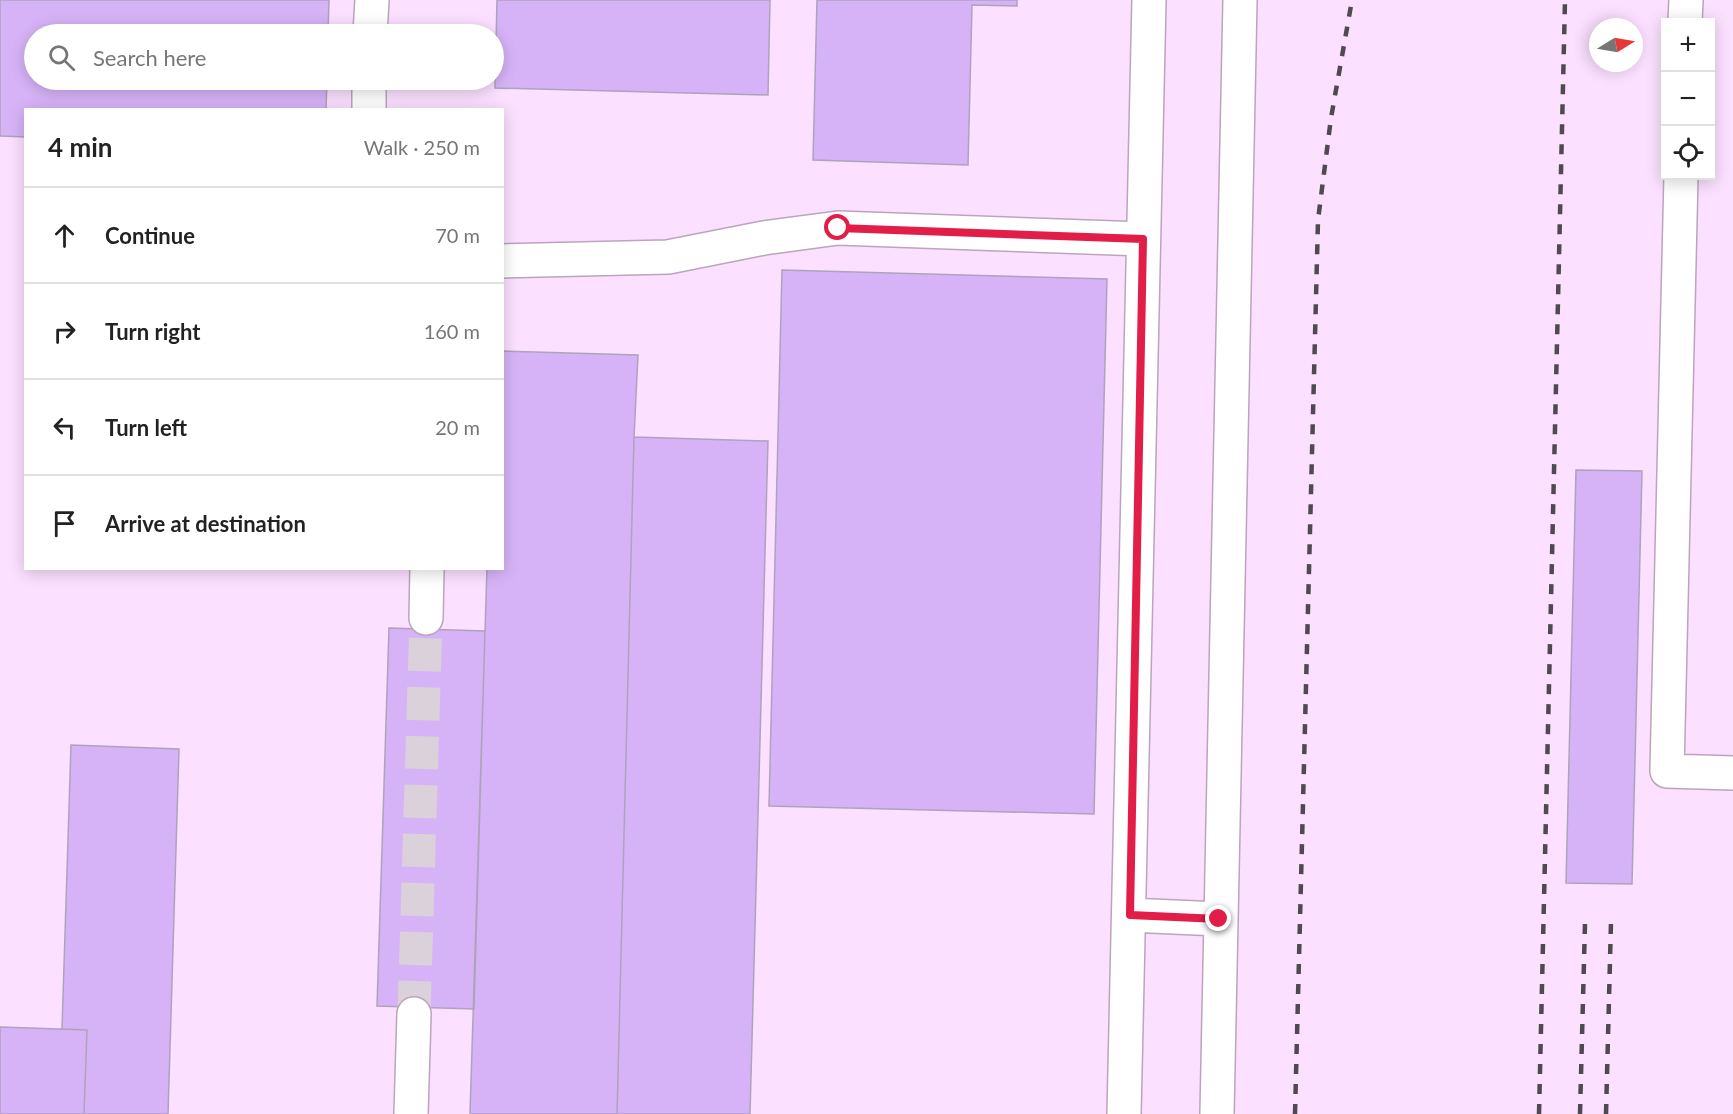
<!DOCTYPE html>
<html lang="en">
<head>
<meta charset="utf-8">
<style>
	:root { --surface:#fff; --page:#f2f2f2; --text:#222; --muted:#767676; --line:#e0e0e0 }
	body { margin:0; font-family:Lato,sans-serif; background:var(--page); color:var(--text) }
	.controls { position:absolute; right:18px; top:18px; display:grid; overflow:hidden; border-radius:0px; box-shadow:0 3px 15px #0003 }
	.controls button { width:54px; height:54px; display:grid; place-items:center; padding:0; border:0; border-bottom:2px solid var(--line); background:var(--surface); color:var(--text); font:30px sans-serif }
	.compass { position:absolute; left:1589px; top:18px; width:54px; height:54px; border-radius:50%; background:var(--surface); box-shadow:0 3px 15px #0003; rotate:79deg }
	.stop { position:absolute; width:18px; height:18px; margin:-14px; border:4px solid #e11d48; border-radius:50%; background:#fff }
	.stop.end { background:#e11d48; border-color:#fff; box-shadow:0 2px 6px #0008 }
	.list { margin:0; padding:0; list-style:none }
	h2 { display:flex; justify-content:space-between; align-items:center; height:78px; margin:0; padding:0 24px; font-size:26px }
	h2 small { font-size:20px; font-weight:400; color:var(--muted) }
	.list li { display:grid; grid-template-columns:39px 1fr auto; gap:18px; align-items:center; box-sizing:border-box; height:96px; padding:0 24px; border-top:2px solid var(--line) }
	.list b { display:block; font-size:22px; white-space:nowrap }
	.list em { font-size:20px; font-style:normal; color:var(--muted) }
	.icon { flex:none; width:33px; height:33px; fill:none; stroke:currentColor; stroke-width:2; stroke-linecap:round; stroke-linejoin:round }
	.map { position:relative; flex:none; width:1733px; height:1114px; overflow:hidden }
	.search { position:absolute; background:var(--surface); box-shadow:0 3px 15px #0003; left:24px; top:24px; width:480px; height:66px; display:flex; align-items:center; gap:15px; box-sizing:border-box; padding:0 21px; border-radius:33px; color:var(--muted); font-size:22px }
	.panel { position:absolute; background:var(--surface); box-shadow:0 3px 15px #0003; left:24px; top:108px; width:480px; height:462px; border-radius:0px }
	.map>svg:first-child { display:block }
</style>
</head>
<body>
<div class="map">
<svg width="1733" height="1114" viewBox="0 0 1733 1114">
	<rect width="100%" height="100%" fill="#fdf4fe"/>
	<path fill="#fbe0ff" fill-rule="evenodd" d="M0,0h1733v1114h-1733zM1666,22h44v154h-44zM1598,27h36v36h-36zM34,34h460v46h-460zM26,110h476v458h-476z"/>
	<path fill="#d6b3f7" stroke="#afa2bd" stroke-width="1.5" d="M0,0h329l-1,34h-294v46h293l-1,30h-300v27l-26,-1z
		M497,0h273l-2,95 -273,-7z
		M817,0h200v6l-45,-1 -4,160 -155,-5z
		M782,270l325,9 -13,535 -325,-8z
		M502,351l136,4 -4,82 -17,677h-147l17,-546h15z
		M634,437l134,4 -18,673h-133z
		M1576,470l66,1 -10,413 -66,-1z
		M389,628l96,3 -11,378 -97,-3z
		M71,745l108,4 -11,365h-84l3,-84 -25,-1z
		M0,1027l87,3 -3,84h-84z"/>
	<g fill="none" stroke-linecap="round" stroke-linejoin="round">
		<path stroke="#dad1db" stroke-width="33" stroke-dasharray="33 16" stroke-linecap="butt" d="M414,1014l12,-396"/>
		<defs>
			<path id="minor" d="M1685,22l1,-22
				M370,34l2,-34
				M369,80v30
				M1681,176l-14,595 66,2
				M502,261l166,-4 96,-19 74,-10 305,11
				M426,618l1,-50
				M1129,915l90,4
				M411,1114l3,-100
				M1124,1114l25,-1114
				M1217,1114l23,-1114"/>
		</defs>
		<use href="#minor" stroke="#baa5bd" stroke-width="36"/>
		<use href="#minor" stroke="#fff" stroke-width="33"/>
		<path stroke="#514952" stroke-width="4.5" stroke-dasharray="10 10" stroke-linecap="butt" d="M1295,1114l23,-894 13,-102 21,-118
			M1539,1114l26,-1114
			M1580,1114l5,-191
			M1606,1114l5,-192"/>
	</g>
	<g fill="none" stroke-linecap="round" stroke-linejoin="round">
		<path stroke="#e11d48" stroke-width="8" d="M838,228l305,11 -13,676 89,4"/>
	</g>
</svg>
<div class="controls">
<button>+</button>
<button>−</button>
<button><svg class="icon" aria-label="locate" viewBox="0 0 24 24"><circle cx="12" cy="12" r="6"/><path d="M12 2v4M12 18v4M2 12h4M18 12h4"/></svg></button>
</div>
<svg class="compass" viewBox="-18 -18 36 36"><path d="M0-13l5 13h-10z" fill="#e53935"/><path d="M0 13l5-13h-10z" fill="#767676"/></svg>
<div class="stop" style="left:838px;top:228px"></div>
<div class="stop end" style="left:1219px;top:919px"></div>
<div class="search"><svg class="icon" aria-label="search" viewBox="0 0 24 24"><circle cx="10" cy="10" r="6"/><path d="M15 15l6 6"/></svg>Search here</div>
<section class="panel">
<h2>4 min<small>Walk · 250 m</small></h2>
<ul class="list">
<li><svg class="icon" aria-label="ahead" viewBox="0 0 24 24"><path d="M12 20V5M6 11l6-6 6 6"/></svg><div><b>Continue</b></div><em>70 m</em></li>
<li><svg class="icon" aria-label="right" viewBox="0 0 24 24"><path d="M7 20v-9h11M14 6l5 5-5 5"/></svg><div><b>Turn right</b></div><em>160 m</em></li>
<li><svg class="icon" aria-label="left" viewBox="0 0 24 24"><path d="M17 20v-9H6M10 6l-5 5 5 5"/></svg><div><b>Turn left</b></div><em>20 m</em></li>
<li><svg class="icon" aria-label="arrive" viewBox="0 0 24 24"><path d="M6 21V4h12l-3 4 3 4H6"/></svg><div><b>Arrive at destination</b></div></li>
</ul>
</section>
</div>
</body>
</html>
